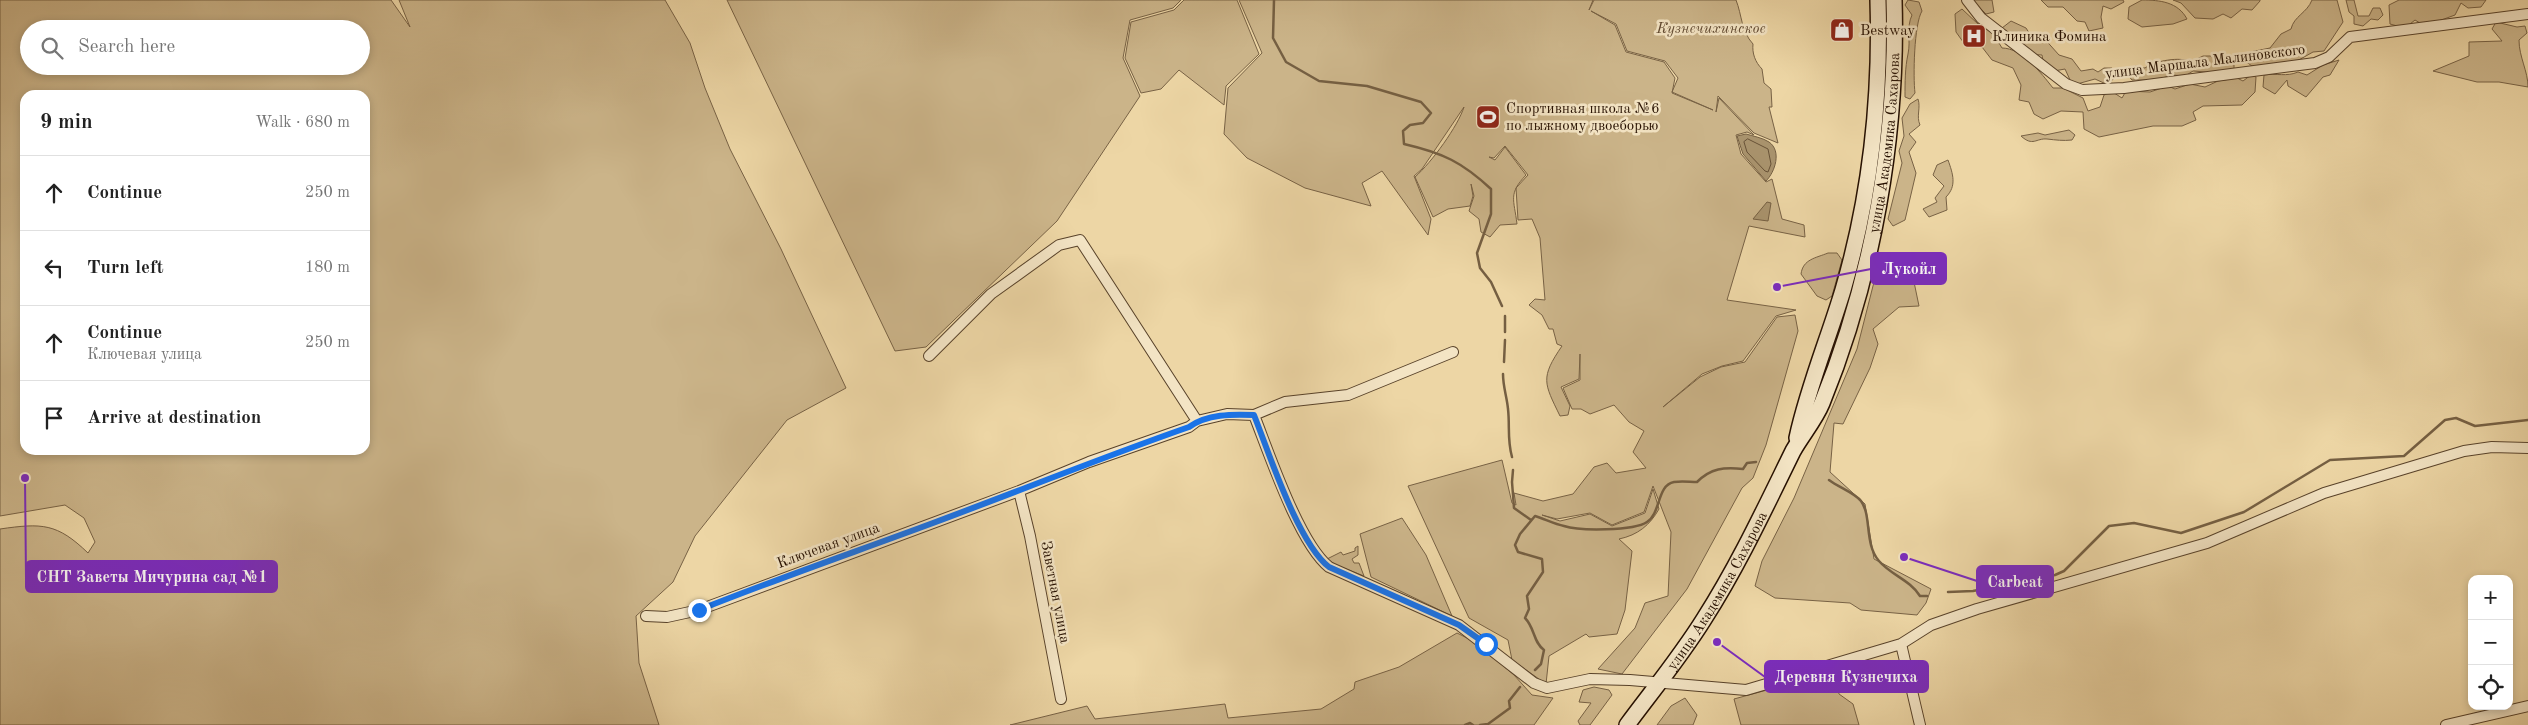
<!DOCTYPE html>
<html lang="en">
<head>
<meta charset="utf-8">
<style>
	:root { --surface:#fff; --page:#f6f6f6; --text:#222; --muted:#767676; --line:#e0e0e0 }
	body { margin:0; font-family:"Old Standard TT",serif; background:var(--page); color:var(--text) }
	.controls { position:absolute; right:15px; bottom:15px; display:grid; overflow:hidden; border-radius:10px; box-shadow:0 2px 8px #0003 }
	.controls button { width:45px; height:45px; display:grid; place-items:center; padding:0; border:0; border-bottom:1px solid var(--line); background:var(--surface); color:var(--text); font:25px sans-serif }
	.stop { position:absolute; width:15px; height:15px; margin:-11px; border:4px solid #1a73e8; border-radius:50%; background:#fff }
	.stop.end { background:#1a73e8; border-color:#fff; box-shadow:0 1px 5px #0008 }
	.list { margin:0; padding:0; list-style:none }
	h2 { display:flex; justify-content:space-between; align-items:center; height:65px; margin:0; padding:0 20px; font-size:21px }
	h2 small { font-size:16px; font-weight:400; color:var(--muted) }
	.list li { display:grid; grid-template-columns:32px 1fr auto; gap:15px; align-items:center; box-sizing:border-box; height:75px; padding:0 20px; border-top:1px solid var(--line) }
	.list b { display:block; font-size:19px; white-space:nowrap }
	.list p { margin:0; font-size:16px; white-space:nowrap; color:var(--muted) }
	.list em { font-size:16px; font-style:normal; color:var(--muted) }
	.icon { flex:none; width:28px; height:28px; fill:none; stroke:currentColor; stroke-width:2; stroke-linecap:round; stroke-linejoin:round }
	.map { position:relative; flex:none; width:2528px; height:725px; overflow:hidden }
	.search { position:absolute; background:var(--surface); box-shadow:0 2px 8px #0003; left:20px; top:20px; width:350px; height:55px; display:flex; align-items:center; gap:12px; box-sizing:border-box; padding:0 18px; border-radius:28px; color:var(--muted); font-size:19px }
	.panel { position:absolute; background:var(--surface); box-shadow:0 2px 8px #0003; left:20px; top:90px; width:350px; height:365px; border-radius:15px }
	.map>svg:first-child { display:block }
</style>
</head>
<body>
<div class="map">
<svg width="2528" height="725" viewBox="0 0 2528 725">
	<rect width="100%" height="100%" fill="#edd6a5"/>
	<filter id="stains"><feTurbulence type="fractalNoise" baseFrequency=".004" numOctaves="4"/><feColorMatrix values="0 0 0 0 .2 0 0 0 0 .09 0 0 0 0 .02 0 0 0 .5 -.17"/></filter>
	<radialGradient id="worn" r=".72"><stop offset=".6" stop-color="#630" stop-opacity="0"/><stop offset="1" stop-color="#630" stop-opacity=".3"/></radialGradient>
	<path fill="#cbb489" stroke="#786245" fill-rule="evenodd" d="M0,0h391l19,27 -11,-27h266l25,43 15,45 25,61 51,100 65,139 -59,32 -92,116 -22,46 -37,34 3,47 20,62h-659v-196c42,-6 57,-6 88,24l7,-11 -11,-24 -19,-13 -65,11zM29,29h332v37h-332zM25,95h340v355h-340z
		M727,0h454l-8,8 -43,12 -7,38 17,38 -83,125 -131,126 -31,4z
		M1184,0h53l22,54 -33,32 -2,19 -45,-35 -18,19 -20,4 -16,-35 6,-36 43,-12z
		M1239,0h354l-4,10 5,-10h142c6,15 5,31 17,44 -1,9 2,18 9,25l2,14 7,6 1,18h-3l9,36 -24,-10 -36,-37 -2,16 3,-14 35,37 -7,-3 -11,3 5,19 25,28 6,-3 10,40 22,6 1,12 -56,-11 -22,74 69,10 -20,6 -33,45 -21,5 -20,8 -39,33 37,-30 21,-10 24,-5 32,-45 18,-2 3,16 -32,114 -13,33 -11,10 -55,101 -65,85 -24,-5 37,-41 10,-25 23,-7 3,-64 -18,-46 -9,26 -32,13 -22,-12 -33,6 -15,-4 18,6 30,-7 22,12 33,-13 8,-24 6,20c-9,16 -21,26 -40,30l13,12 -7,59 -8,24 -28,3 -3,-3 -37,22 -3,28 -34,-24 -4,-20 -39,-22 -61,-132 94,-26 10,43 4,2 -2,-12 29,8 30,-7 21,-27 13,-4 9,10 30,-5 -13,-16 11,-21 -15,-9 -15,-17 -24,9 -9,-5h-9l-9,-21 17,-8v-26l-1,25 -18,8 9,19 -2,9 -8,1c-16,-33 -20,-38 2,-70l-5,-2 -4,-15h-4l-7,-14 -13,-10 6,-6 10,1 -5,-62 -8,-19 -14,1 -2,-32 12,-13 -23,-29 -11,12 -5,-1 6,3 10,-13 21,28c-18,19 -12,24 -9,49l-17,1 -10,12 -9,-5 -2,-13 -10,-8 5,-15 -3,-12 2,12 -3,10 -22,3 -15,8 -18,-40c17,-15 43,-51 49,-70l-42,62 -8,7 17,43 -3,16 -46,-64 -20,12 9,23 -66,-18 -58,-30 -23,-24 4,-46 34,-35zM1591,11l25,13 11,27 38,10 13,17 -6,14 41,18 -41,-17 3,-15 -11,-16 -38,-10 -11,-27z
		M1908,0l11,2 3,9c-8,13 -9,66 -7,82l-5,6 -5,-2c0,-15 0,-29 3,-43 3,-14 -2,-26 4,-39l-7,-10z
		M1972,0h20l2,12 -8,2z
		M2041,0h82l1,2 -13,7 -8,-3 -2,11 2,11 -14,3 -4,-9 -8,-1 -14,-14h-15z
		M2142,0c18,0 36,2 45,19l-14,5 -31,3 -14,-8 1,-12z
		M2173,0h87v1l-8,9 -10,-1 -11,9 -8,-4 -10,5 -18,-1 -14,-15z
		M2312,0h25l6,22 -19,29 -11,1 -16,9 -45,5 -7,-5 5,-9 20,-4 11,-14 10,-5c3,-13 16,-16 21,-29z
		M2346,0h8l4,16h11l4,-8h7l3,7 -5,5 -7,-1 -8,7 -9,-2v-8l-5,-4z
		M2399,0h87l-5,7 -13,1 -7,-5 -6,12 -30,11 -10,-6 -10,8 -15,-4 -1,-19z
		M1962,9l16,15 10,1 14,23c20,0 39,25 51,40h10l20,10 5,13 12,-4 4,-12 7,-4 11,7 4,-7 24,1 18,-6 7,3 15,-5 15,3 13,-6 19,-3 6,3 8,-6 5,2 -1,15 -13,13 -39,1 -10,6 3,8 -14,6h-29l-54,11 -15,-8 -1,-17 -22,-1 -18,8 -9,-5 -5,-12 -10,-2 2,-15 -8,-17 -21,-8 -10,-13 -16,-1 -10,-14 -1,-18z
		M2011,21l15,7 5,8h11l17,19 13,4 9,12 12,-2 5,3 6,-4h8l6,8 -12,8 -11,-5 -18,5 -6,-2 -6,-13 -11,2 -10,-4 -2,-12 -19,-1 -19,-14 -2,-12z
		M2496,22l21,5 8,-1 2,7 -8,7c0,17 9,31 9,47l-29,-5h-22l-44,-11 36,-15v-14l33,-1 -10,-12z
		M2203,56h25l6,5v8l-16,4 -25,-2 -8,5 -13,-1 -16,5h-24l-5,-6 8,-8 10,2c9,-7 36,-12 46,-6z
		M2339,60l-9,15 -7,2 -17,20 -18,-11 -1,-6 -12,14 -12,-7 1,-12c12,-2 23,2 34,-3l9,3 16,-10z
		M1918,99c3,9 -2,17 2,26l-11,9 7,8 -7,10 7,21 -11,47 -12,6 -5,-7 14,-56 -3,-12 5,-15 -2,-18 8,-14z
		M2069,130l6,5 -3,5c-9,1 -16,0 -25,-1 -11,-1 -14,8 -26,-3l17,-3 7,2z
		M1948,160c5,14 9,26 -2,37l1,13 -18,7 -6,-8 14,-7 -2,-4 9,-12 -11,-11 4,-10z
		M1828,253h9l5,7 -10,36 -6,4 -9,-4 -16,-22c2,-15 15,-16 27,-21z
		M1887,255l22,3 10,48 -20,1 -26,22 5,15 -8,24 -27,56 -9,-1 -4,49 35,32 9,55 57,30 -5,14 -9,12 -56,-5 -11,-7 -75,-5 -20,-12 7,-25 32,-63 63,-149 17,-67z
		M1402,518l24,37 26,61 -81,-39 -11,-43z
		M1358,546v9l-6,4 2,4h5l5,13 -28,-11 -9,-6 14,-7 2,3 12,-4v-3z
		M1457,633l18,9 39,33 18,20 21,3 -19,27h-524l77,-19 8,13 130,-15 3,14 93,-9 33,-20 1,-7 44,-15z
		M1833,672l6,22 14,10 6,21h-118l-7,-26z
		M1594,687l15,3 3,5 -22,30h-10l-2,-4 13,-18 -12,-1 4,-12z
		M1685,698l12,17 -4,10h-36l14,-19z"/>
	<path fill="#a9936d" stroke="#755f42" d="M1746,134c7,2 17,4 23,8 13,9 6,30 -3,39l-23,-27 -6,-18z
		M1767,202l4,1 -3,18 -15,-2z"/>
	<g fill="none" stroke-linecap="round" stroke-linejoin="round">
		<path stroke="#685237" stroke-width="1" d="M1748,139l20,10 3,15 -3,8 -3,-1 -18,-19 -3,-10z"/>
		<path stroke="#755f42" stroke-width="2.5" d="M1274,0l-1,38 13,24 33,19 48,5 54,16 10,11 -8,10 -13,2 -7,6 1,13c39,9 58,18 87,45v25l-14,39 3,15 11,14 11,24
			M1505,332v-16
			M1504,362l1,-22
			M1503,374c0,13 4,23 5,35 2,17 -1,31 4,48
			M1513,470l-1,12 2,26 17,12
			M1829,480c9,7 26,13 32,21 11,15 3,43 18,60 12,14 31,19 41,35h7
			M1948,592l25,-1 82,-16 9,-4 45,-45 25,-3 47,10 63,-21 86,-52 74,-4 41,-36 11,-2 19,8 53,-6
			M1535,670l6,-6 3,-14c-11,-8 -9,-22 -19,-32l4,-9 -2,-13 16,-24 -1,-13 -24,-7 -3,-7 5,-11 15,-18c10,3 19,8 29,10 15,5 70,5 83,-4 14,-9 10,-37 27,-40 8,-1 16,0 23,0 14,-14 27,-15 46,-13l4,-6 9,-1
			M1465,725l5,-2 3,2
			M1480,725l8,-1 22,-16 -1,-7 11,-14"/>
		<defs>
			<path id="street" d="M1967,0l14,18 85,66 16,6 42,-2 191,-25 14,-6 21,-20 178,-23
				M1254,415c15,38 45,128 75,152l130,58 75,58 13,5 43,-9 40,1 116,10 155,-46 30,-19 46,-16 230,-66 117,-50 140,-42 28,-4 36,1
				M1197,421l30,-7 27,1 31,-13 63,-7 105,-43
				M1019,491l11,45 31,163
				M646,616l21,1 32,-7 320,-119 70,-29 100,-35 8,-6 -117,-181 -21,5 -68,49 -62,62
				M1901,644l19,81
				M2446,725l82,-19"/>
			<g id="secondary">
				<path d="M1797,438c11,-51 31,-98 46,-148 27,-93 38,-194 35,-290"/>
				<path id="s1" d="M1627,725c26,-35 54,-69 77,-106 34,-53 61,-111 89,-168 9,-16 22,-31 29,-48 51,-125 76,-268 72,-403"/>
			</g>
		</defs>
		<use href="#street" stroke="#58422a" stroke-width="12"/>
		<use href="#secondary" stroke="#261001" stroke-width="18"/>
		<use href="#street" stroke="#f3e4c4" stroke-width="10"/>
		<use href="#secondary" stroke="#f3e4c4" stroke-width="15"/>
	</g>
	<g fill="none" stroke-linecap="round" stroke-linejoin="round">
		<path stroke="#1a73e8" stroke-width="6" d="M699,610c77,-31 156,-58 234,-87 86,-32 170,-66 256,-96 18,-13 43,-13 65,-12 15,38 44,128 75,152l130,58 27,19"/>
	</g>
	<defs>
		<symbol id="shop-square" viewBox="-11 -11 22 22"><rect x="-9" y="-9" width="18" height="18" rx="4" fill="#8f2418" stroke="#f3e4c4"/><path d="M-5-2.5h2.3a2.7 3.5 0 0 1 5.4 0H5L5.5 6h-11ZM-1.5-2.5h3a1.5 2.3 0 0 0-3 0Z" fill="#fff"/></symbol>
		<symbol id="hospital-square" viewBox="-11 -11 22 22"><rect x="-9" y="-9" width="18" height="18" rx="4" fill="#8f2418" stroke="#f3e4c4"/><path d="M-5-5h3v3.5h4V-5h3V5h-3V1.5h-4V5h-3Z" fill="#fff"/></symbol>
		<symbol id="stadium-square" viewBox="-11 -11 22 22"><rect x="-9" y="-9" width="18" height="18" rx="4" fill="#8f2418" stroke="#f3e4c4"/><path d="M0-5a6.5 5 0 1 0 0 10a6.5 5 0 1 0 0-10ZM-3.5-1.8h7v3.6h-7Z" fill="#fff"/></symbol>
	</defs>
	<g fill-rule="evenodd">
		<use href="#shop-square" x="1828" y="16" width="28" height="28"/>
		<use href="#hospital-square" x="1960" y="22" width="28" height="28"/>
		<use href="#stadium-square" x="1474" y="103" width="28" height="28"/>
	</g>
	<g text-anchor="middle" stroke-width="5" stroke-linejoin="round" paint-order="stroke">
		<g font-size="15" font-style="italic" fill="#604931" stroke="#f3e4c4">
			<text x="1711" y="33">Кузнечихинское</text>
		</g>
		<g font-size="15" fill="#261001" stroke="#f3e4c4" text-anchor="start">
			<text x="1860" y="35">Bestway</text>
			<text x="1992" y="41">Клиника Фомина</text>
			<text x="1506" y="113">Спортивная школа №6<tspan x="1506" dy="17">по лыжному двоеборью</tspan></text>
		</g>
		<g font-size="15" fill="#261001" stroke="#f3e4c4">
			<text transform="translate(2205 61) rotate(-7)" y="5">улица Маршала Малиновского</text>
			<text dy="5" stroke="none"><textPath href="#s1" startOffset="646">улица Академика Сахарова</textPath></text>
			<text transform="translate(828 545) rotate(-20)" y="5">Ключевая улица</text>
			<text dy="5" stroke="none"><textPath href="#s1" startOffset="162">улица Академика Сахарова</textPath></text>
			<text transform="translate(1056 592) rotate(79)" y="5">Заветная улица</text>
		</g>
	</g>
	<path fill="none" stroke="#7b2cbf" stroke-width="2" d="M1777 287L1871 269M25 478L26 577M1904 557L1977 581M1717 642L1765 677"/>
	<g fill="#7b2cbf" stroke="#f3e4c4" stroke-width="2">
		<circle cx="1777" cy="287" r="5"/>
		<circle cx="25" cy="478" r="5"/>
		<circle cx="1904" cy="557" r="5"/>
		<circle cx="1717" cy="642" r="5"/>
	</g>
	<g fill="#7b2cbf" stroke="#7b2cbf" stroke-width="2">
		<rect x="1871" y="253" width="75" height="31" rx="5"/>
		<rect x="26" y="561" width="251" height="31" rx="5"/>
		<rect x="1977" y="566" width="76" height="31" rx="5"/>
		<rect x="1765" y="661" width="163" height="31" rx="5"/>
	</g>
	<g font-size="16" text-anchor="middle" font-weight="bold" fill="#fff">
		<text x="1909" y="274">Лукойл</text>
		<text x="152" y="582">СНТ Заветы Мичурина сад №1</text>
		<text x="2015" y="587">Carbeat</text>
		<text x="1846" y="682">Деревня Кузнечиха</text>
	</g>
	<rect width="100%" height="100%" filter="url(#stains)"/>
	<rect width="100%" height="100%" fill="url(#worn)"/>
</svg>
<div class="controls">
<button>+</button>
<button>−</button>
<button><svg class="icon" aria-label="locate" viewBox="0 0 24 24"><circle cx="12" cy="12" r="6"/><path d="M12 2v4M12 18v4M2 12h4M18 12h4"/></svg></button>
</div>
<div class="stop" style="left:1486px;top:644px"></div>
<div class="stop end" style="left:699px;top:610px"></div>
<div class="search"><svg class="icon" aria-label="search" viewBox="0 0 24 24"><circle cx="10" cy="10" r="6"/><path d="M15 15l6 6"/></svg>Search here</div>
<section class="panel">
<h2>9 min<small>Walk · 680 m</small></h2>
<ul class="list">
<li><svg class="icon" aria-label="ahead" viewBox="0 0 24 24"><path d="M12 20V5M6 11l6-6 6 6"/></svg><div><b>Continue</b></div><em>250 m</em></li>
<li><svg class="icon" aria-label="left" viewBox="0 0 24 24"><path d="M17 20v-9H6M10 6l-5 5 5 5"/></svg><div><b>Turn left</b></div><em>180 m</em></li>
<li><svg class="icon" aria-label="ahead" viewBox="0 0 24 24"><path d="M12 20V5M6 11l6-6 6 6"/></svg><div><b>Continue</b><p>Ключевая улица</p></div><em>250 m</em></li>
<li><svg class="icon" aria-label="arrive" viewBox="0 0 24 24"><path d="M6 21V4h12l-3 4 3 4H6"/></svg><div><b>Arrive at destination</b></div></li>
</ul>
</section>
</div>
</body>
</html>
